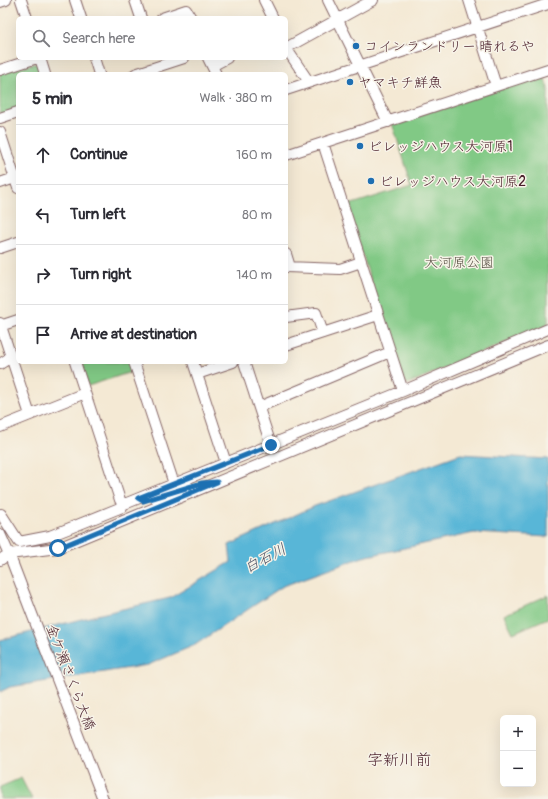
<!DOCTYPE html>
<html lang="en">
<head>
<meta charset="utf-8">
<style>
	:root { --surface:#fff; --page:#f2f2f3; --text:#2b2b33; --muted:#7c7c81; --line:#e1e1e2 }
	body { margin:0; font-family:Pangolin,"Klee One",sans-serif; background:var(--page); color:var(--text) }
	.controls { position:absolute; right:12px; bottom:12px; display:grid; overflow:hidden; border-radius:6px; box-shadow:0 4px 16px #0002 }
	.controls button { width:36px; height:36px; display:grid; place-items:center; padding:0; border:0; border-bottom:1px solid var(--line); background:var(--surface); color:var(--text); font:20px sans-serif }
	.stop { position:absolute; width:12px; height:12px; margin:-9px; border:3px solid #1f6fb2; border-radius:50%; background:#fff }
	.stop.end { background:#1f6fb2; border-color:#fff; box-shadow:0 1px 4px #0008 }
	.list { margin:0; padding:0; list-style:none }
	h2 { display:flex; justify-content:space-between; align-items:center; height:52px; margin:0; padding:0 16px; font-size:17px }
	h2 small { font-size:13px; font-weight:400; color:var(--muted) }
	.list li { display:grid; grid-template-columns:26px 1fr auto; gap:12px; align-items:center; box-sizing:border-box; height:60px; padding:0 16px; border-top:1px solid var(--line) }
	.list b { display:block; font-size:15px; white-space:nowrap }
	.list em { font-size:13px; font-style:normal; color:var(--muted) }
	.icon { flex:none; width:22px; height:22px; fill:none; stroke:currentColor; stroke-width:2; stroke-linecap:round; stroke-linejoin:round }
	.map { position:relative; flex:none; width:548px; height:799px; overflow:hidden }
	.search { position:absolute; background:var(--surface); box-shadow:0 4px 16px #0002; left:16px; top:16px; width:272px; height:44px; display:flex; align-items:center; gap:10px; box-sizing:border-box; padding:0 14px; border-radius:6px; color:var(--muted); font-size:15px }
	.panel { position:absolute; background:var(--surface); box-shadow:0 4px 16px #0002; left:16px; top:72px; width:272px; height:292px; border-radius:6px }
	.map>svg:first-child { display:block }
</style>
</head>
<body>
<div class="map">
<svg width="548" height="799" viewBox="0 0 548 799">
	<rect width="100%" height="100%" fill="#f7f3e8"/>
	<filter id="ink" filterUnits="userSpaceOnUse"><feTurbulence type="fractalNoise" baseFrequency=".025" numOctaves="2"/><feDisplacementMap in="SourceGraphic" scale="8" xChannelSelector="R" yChannelSelector="G"/><feConvolveMatrix kernelMatrix="1 2 1 2 8 2 1 2 1" color-interpolation-filters="sRGB"/></filter>
	<filter id="wash" filterUnits="userSpaceOnUse"><feTurbulence type="fractalNoise" baseFrequency=".012" numOctaves="4" result="noise"/><feDisplacementMap in="SourceGraphic" scale="16" xChannelSelector="R" yChannelSelector="G"/><feGaussianBlur stdDeviation="0.9" result="paint"/><feColorMatrix in="noise" values="0 0 0 0 0 0 0 0 0 0 0 0 0 0 0 0 0 1.4 0 .05"/><feComposite in="paint" operator="in"/></filter>
	<g filter="url(#wash)">
		<rect width="100%" height="100%" fill="#f4e9d4"/>
		<path fill="#81c985" stroke="#667458" d="M38,63l3,11h-23v34l-16,6 -2,-1v-41z
			M541,75l3,1 4,13v236l-141,59 -2,-1 -59,-177 66,-21 -20,-62z
			M91,362h40l3,9 -46,15 -6,-19 2,-3z
			M548,595v23l-35,15 -9,-18z
			M21,778l11,21h-32v-12z"/>
		<path fill="#59b6d7" stroke="#526a81" d="M460,454l88,5v78l-74,-4 -111,24 -80,29 -88,59 -47,20 -138,22 -10,5v-52l101,-26 69,-16 61,-36 -2,-17 86,-39z"/>
	</g>
	<g filter="url(#ink)">
		<g fill="none" stroke-linecap="round" stroke-linejoin="round">
			<defs>
				<path id="minor" d="M21,0l6,18
					M75,0l6,18
					M135,0l6,18
					M264,0l9,18
					M328,0l60,122
					M469,0l27,86
					M0,2l6,-2
					M162,18l24,-8 5,8
					M286,48l87,-48
					M286,48l23,34
					M40,58l5,16
					M94,58l5,16
					M208,58l8,16
					M212,66l15,-8
					M0,70l37,-12
					M135,74l49,-16
					M286,90l262,-86
					M0,118l18,-6
					M0,132l18,56
					M323,143l80,248
					M286,155l262,-86
					M0,183l18,-6
					M0,248l18,-6
					M286,254l4,13
					M286,267l54,2 21,-7
					M286,317l30,-4 7,20
					M0,323l30,92
					M0,326l18,-6
					M286,345l92,-30
					M75,362l45,138 3,3h4l276,-112 145,-62
					M134,362l40,122
					M193,362l33,101
					M244,362l27,83
					M0,364l11,-7
					M197,374l36,-12
					M259,407l131,-55
					M0,427l85,-34
					M155,498l34,-11
					M0,515l1,-1 18,28 31,-6 72,-29 1,-4
					M0,534l9,20 94,245
					M0,560l9,-6 49,-6 490,-203"/>
			</defs>
			<use href="#minor" stroke="#866666" stroke-width="12"/>
			<use href="#minor" stroke="#fff" stroke-width="10"/>
		</g>
	</g>
	<g fill="none" stroke-linecap="round" stroke-linejoin="round" filter="url(#ink)">
		<path stroke="#1f6fb2" stroke-width="5" d="M58,548l159,-66 -15,1 -59,18 -5,-3 133,-53"/>
	</g>
	<g fill="#1f6fb2" stroke="#f7f3e8" stroke-width="1.5">
		<circle cx="356" cy="46" r="4"/>
		<circle cx="350" cy="82" r="4"/>
		<circle cx="360" cy="146" r="4"/>
		<circle cx="371" cy="181" r="4"/>
	</g>
	<g text-anchor="middle" stroke-width="3" stroke-linejoin="round" paint-order="stroke">
		<g font-size="14" fill="#4a1f2b" stroke="#f7f3e8" text-anchor="start">
			<text x="364" y="51">コインランドリー 晴れるや</text>
			<text x="358" y="87">ヤマキチ鮮魚</text>
			<text x="368" y="151">ビレッジハウス大河原1</text>
			<text x="379" y="186">ビレッジハウス大河原2</text>
		</g>
		<g font-size="14" fill="#5a5246" stroke="#f7f3e8">
			<text x="459" y="267">大河原公園</text>
		</g>
		<g font-size="14" fill="#4a1f2b" stroke="#f7f3e8">
			<text transform="translate(71 677) rotate(69)" y="5">金ケ瀬さくら大橋</text>
		</g>
		<g font-size="15" font-style="italic" fill="#4f5467" stroke="#f7f3e8">
			<text transform="translate(265 558) rotate(-28)" y="5">白石川</text>
		</g>
		<g font-size="16" fill="#4a1f2b" stroke="#f7f3e8">
			<text x="399" y="765">字新川前</text>
		</g>
	</g>
</svg>
<div class="controls">
<button>+</button>
<button>−</button>
</div>
<div class="stop" style="left:58px;top:548px"></div>
<div class="stop end" style="left:271px;top:445px"></div>
<div class="search"><svg class="icon" aria-label="search" viewBox="0 0 24 24"><circle cx="10" cy="10" r="6"/><path d="M15 15l6 6"/></svg>Search here</div>
<section class="panel">
<h2>5 min<small>Walk · 380 m</small></h2>
<ul class="list">
<li><svg class="icon" aria-label="ahead" viewBox="0 0 24 24"><path d="M12 20V5M6 11l6-6 6 6"/></svg><div><b>Continue</b></div><em>160 m</em></li>
<li><svg class="icon" aria-label="left" viewBox="0 0 24 24"><path d="M17 20v-9H6M10 6l-5 5 5 5"/></svg><div><b>Turn left</b></div><em>80 m</em></li>
<li><svg class="icon" aria-label="right" viewBox="0 0 24 24"><path d="M7 20v-9h11M14 6l5 5-5 5"/></svg><div><b>Turn right</b></div><em>140 m</em></li>
<li><svg class="icon" aria-label="arrive" viewBox="0 0 24 24"><path d="M6 21V4h12l-3 4 3 4H6"/></svg><div><b>Arrive at destination</b></div></li>
</ul>
</section>
</div>
</body>
</html>
